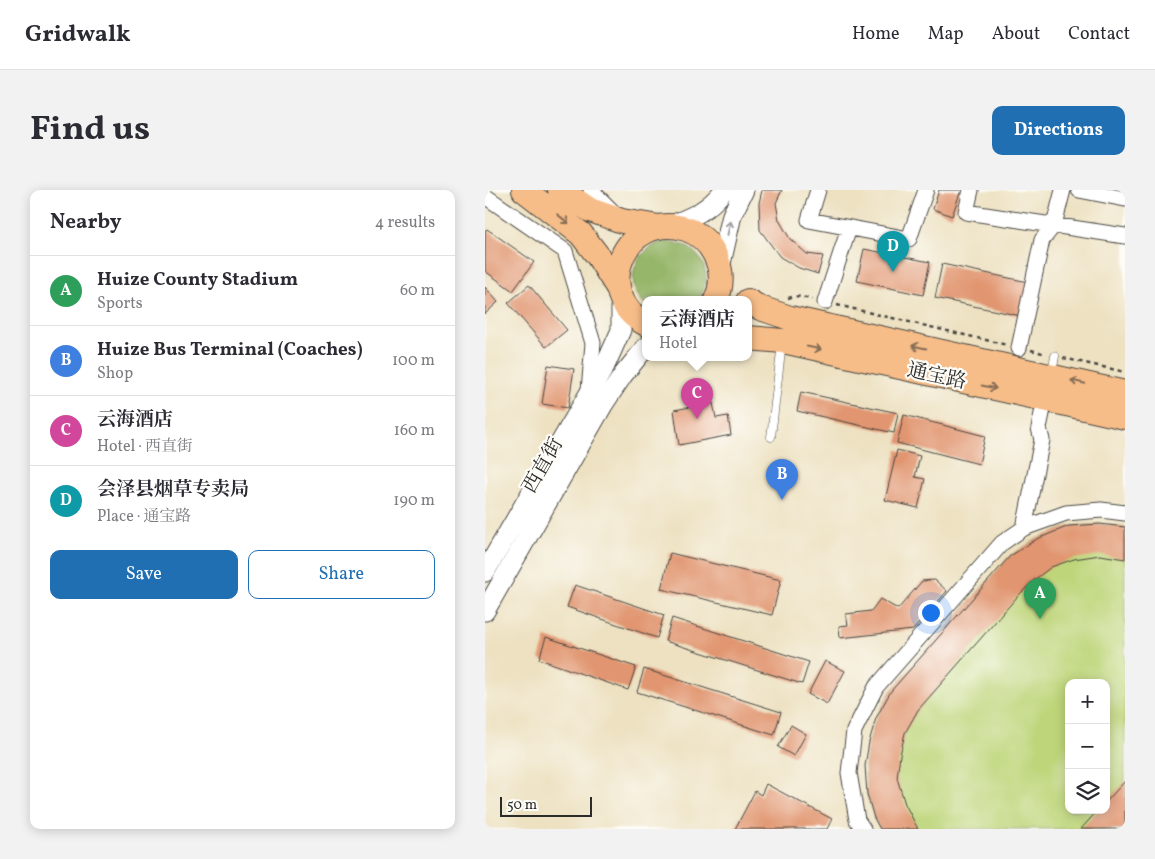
<!DOCTYPE html>
<html lang="en">
<head>
<meta charset="utf-8">
<style>
	:root { --surface:#fff; --page:#f2f2f3; --text:#2b2b33; --muted:#7c7c81; --line:#e1e1e2; --accent:#1f6fb2 }
	body { margin:0; font-family:Vollkorn,"Noto Serif SC",serif; background:var(--page); color:var(--text) }
	.controls { position:absolute; right:15px; bottom:15px; display:grid; overflow:hidden; border-radius:10px; box-shadow:0 2px 12px #0003 }
	.controls button { width:45px; height:45px; display:grid; place-items:center; padding:0; border:0; border-bottom:1px solid var(--line); background:var(--surface); color:var(--text); font:25px sans-serif }
	.scale { position:absolute; left:15px; bottom:12px; width:92px; box-sizing:border-box; padding-left:5px; border:2px solid #2b2b2b; border-top:0; font-size:14px; line-height:18px; white-space:nowrap; color:#2b2b2b; -webkit-text-stroke:4px #fdfcf7; paint-order:stroke }
	.you { position:absolute; left:445px; top:422px; width:18px; height:18px; margin:-12px; border:4px solid #fff; border-radius:50%; background:#1a73e8; box-shadow:0 0 0 8px #1a73e833 }
	.badge { display:grid; place-items:center; width:32px; height:32px; border-radius:50%; background:var(--accent); color:#fff; font-size:16px; font-weight:700 }
	.pin { position:absolute; translate:-50% -41px; filter:drop-shadow(0 1px 2px #0008) }
	.pin::after { content:''; position:absolute; top:26px; width:18px; height:15px; background:inherit; clip-path:polygon(0 0,100% 0,50% 100%) }
	.popup { position:absolute; left:157px; top:106px; width:110px; height:65px; box-sizing:border-box; display:grid; place-content:center; border-radius:10px; background:var(--surface); filter:drop-shadow(0 1px 4px #0005); font-size:16px; white-space:nowrap; color:var(--muted) }
	.popup b { font-size:19px; color:var(--text) }
	.popup::after { content:''; position:absolute; left:50%; top:100%; margin-left:-10px; border:10px solid transparent; border-top-color:var(--surface) }
	.list { margin:0; padding:0; list-style:none }
	h2 { display:flex; justify-content:space-between; align-items:center; height:65px; margin:0; padding:0 20px; font-size:21px }
	h2 small { font-size:16px; font-weight:400; color:var(--muted) }
	.list li { display:grid; grid-template-columns:32px 1fr auto; gap:15px; align-items:center; box-sizing:border-box; height:70px; padding:0 20px; border-top:1px solid var(--line) }
	.list b { display:block; font-size:19px; white-space:nowrap }
	.list p { margin:0; font-size:16px; white-space:nowrap; color:var(--muted) }
	.list em { font-size:16px; font-style:normal; color:var(--muted) }
	.actions { display:flex; gap:10px; padding:15px 20px }
	.actions a { flex:1; padding:11px 0; border:1px solid var(--accent); border-radius:10px; text-align:center; font-size:18px; color:var(--accent) }
	.actions .main { background:var(--accent); color:#fff }
	.icon { flex:none; width:28px; height:28px; fill:none; stroke:currentColor; stroke-width:2; stroke-linecap:round; stroke-linejoin:round }
	.map { position:relative; flex:none; width:640px; height:639px; overflow:hidden; border-radius:10px }
	header { display:flex; align-items:center; gap:30px; box-sizing:border-box; height:70px; padding:0 25px; background:var(--surface); border-bottom:1px solid var(--line) }
	header strong { font-size:24px }
	nav { display:flex; gap:28px; margin-inline-start:auto; font-size:18px }
	.intro { display:flex; align-items:center; justify-content:space-between; box-sizing:border-box; height:120px; padding:0 30px }
	h1 { margin:0; font-size:35px }
	.button { padding:12px 22px; border-radius:10px; background:var(--accent); color:#fff; font-size:18px; font-weight:700 }
	main { display:flex; gap:30px; padding:0 30px }
	aside { flex:1; background:var(--surface); border-radius:10px; box-shadow:0 2px 12px #0003 }
	.map>svg:first-child { display:block }
</style>
</head>
<body>
<header>
<strong>Gridwalk</strong>
<nav><a>Home</a><a>Map</a><a>About</a><a>Contact</a></nav>
</header>
<div class="intro"><h1>Find us</h1><a class="button">Directions</a></div>
<main>
<aside>
<h2>Nearby<small>4 results</small></h2>
<ul class="list">
<li><span class="badge" style="background:#2e9e5b">A</span><div><b>Huize County Stadium</b><p>Sports</p></div><em>60 m</em></li>
<li><span class="badge" style="background:#3f7fe0">B</span><div><b>Huize Bus Terminal (Coaches)</b><p>Shop</p></div><em>100 m</em></li>
<li><span class="badge" style="background:#d1479c">C</span><div><b>云海酒店</b><p>Hotel · 西直街</p></div><em>160 m</em></li>
<li><span class="badge" style="background:#0f9aa8">D</span><div><b>会泽县烟草专卖局</b><p>Place · 通宝路</p></div><em>190 m</em></li>
</ul>
<div class="actions"><a class="main">Save</a><a>Share</a></div>
</aside>
<div class="map">
<svg width="640" height="639" viewBox="0 0 640 639">
	<rect width="100%" height="100%" fill="#fdfcf7"/>
	<filter id="ink" filterUnits="userSpaceOnUse"><feTurbulence type="fractalNoise" baseFrequency=".02" numOctaves="2"/><feDisplacementMap in="SourceGraphic" scale="10" xChannelSelector="R" yChannelSelector="G"/><feConvolveMatrix kernelMatrix="1 2 1 2 8 2 1 2 1" color-interpolation-filters="sRGB"/></filter>
	<filter id="wash" filterUnits="userSpaceOnUse"><feTurbulence type="fractalNoise" baseFrequency=".0096" numOctaves="4" result="noise"/><feDisplacementMap in="SourceGraphic" scale="20" xChannelSelector="R" yChannelSelector="G"/><feGaussianBlur stdDeviation="1.12" result="paint"/><feColorMatrix in="noise" values="0 0 0 0 0 0 0 0 0 0 0 0 0 0 0 0 0 1.4 0 .05"/><feComposite in="paint" operator="in"/></filter>
	<g filter="url(#wash)">
		<rect width="100%" height="100%" fill="#ede1c1"/>
		<path fill="#bed579" stroke="#748052" fill-rule="evenodd" d="M615,334l25,3v302h-245l-6,-11 -7,-24 -2,-28 4,-24 7,-24 15,-27 119,-135 27,-17 32,-13zM584,493h37v127h-37z"/>
		<path fill="#96b669" stroke="#60704a" d="M177,52c33,-3 57,29 36,58h-52v5c-24,-21 -12,-54 16,-63z"/>
		<g id="blocks">
			<path fill="#e1956f" d="M277,0h20l-6,13 3,17 11,19 17,15 16,2 -5,18 -19,-6 -19,-11 -20,-27 -1,-27z
				M454,0h22l-9,26 -19,-7z
				M2,39l47,33 -21,29 -28,-20v-40z
				M379,59l66,13 -7,33 -66,-14z
				M457,74l86,18 -7,34 -86,-18z
				M44,95l38,45 -21,17 -38,-44z
				M0,97l13,15 -13,12z
				M63,175l26,4 -6,39 -26,-4z
				M316,202l97,21 -4,20 -97,-22z
				M228,213l3,15 12,-2 3,19 -52,10 -5,-35z
				M419,225l81,21 -6,28 -82,-21z
				M412,260l23,6 -5,21 10,2 -7,29 -33,-8z
				M615,334l25,3v32l-25,-4 -26,4 -23,8 -18,14 -15,15 -100,114 -13,23 -5,22 -3,23 8,26 13,25h-38l-6,-11 -7,-24 -2,-28 4,-24 7,-24 15,-27 119,-135 27,-17 32,-13z
				M185,363l111,27 -9,35 -111,-26z
				M450,390l12,11 -34,39 -73,8 -1,-12 9,-1 -2,-11 25,-3 9,-12 18,10 24,-28z
				M90,395l89,30 -7,23 -90,-31z
				M187,428l137,44 -7,22 -137,-43z
				M61,447l90,30 -8,23 -89,-31z
				M340,471l20,10 -18,33 -19,-10z
				M159,479l137,43 -7,23 -137,-43z
				M306,535l15,9 -12,22 -16,-9z
				M640,591v48h-44l17,-19h8v-8z
				M281,594l66,35 -5,10h-92l20,-38 6,4z"/>
		</g>
	</g>
	<g filter="url(#ink)">
		<use href="#blocks" fill-opacity="0" stroke="#484642" stroke-width="1"/>
		<g fill="none" stroke-linecap="round" stroke-linejoin="round">
			<defs>
				<path id="service" d="M567,183l3,-17
					M286,247l11,-94"/>
				<path id="minor" d="M106,0l26,26
					M333,0l-9,30 100,19 17,-49
					M486,0l-5,22 159,24
					M594,0l46,9
					M0,6l80,55 28,92 -4,48
					M340,112l24,-74
					M534,158l23,-108 12,-15 9,-35
					M539,338l18,-88 -3,-12 6,-29
					M378,639l-6,-9 -8,-47 5,-42 22,-44 126,-144 22,-15 42,-15 35,-3 24,3"/>
				<path id="tertiary" d="M184,36c23,-9 39,-15 55,-36
					M235,78l12,-53 12,-25
					M0,382l120,-206 16,-36v-32
					M0,421l118,-206 20,-30 23,-28"/>
				<path id="primary" d="M39,0l57,44 17,22 20,32
					M75,0l30,20 32,11 37,6
					M263,111l12,7 30,10 335,75
					M161,134c-57,-30 -21,-115 40,-95 12,4 22,13 28,24 8,15 9,32 2,47
					M263,148l35,3 342,76"/>
			</defs>
			<use href="#service" stroke="#484642" stroke-width="9"/>
			<use href="#minor" stroke="#484642" stroke-width="17"/>
			<use href="#tertiary" stroke="#484642" stroke-width="21"/>
			<use href="#primary" stroke="#484642" stroke-width="26"/>
			<path stroke="#484642" stroke-width="2.5" stroke-dasharray="4 4" stroke-linecap="butt" d="M303,108l7,-2 17,3
				M352,115l170,40
				M546,160l15,4
				M578,168l62,14"/>
			<use href="#service" stroke="#fff" stroke-width="8"/>
			<use href="#minor" stroke="#fff" stroke-width="15"/>
			<use href="#tertiary" stroke="#fff" stroke-width="19"/>
			<use href="#primary" stroke="#f7bd88" stroke-width="24"/>
		</g>
		<defs><path id="oneway-shaft" d="M-6 0H5M1.5-3L5.5 0L1.5 3" fill="none" stroke-width="1.6" stroke-linecap="round" stroke-linejoin="round" transform="scale(1.25)"/></defs>
		<g stroke="#876d55">
			<use href="#oneway-shaft" transform="translate(78 29) rotate(39)"/>
			<use href="#oneway-shaft" transform="translate(434 157) rotate(-168)"/>
			<use href="#oneway-shaft" transform="translate(329 158) rotate(12)"/>
			<use href="#oneway-shaft" transform="translate(593 192) rotate(-167)"/>
			<use href="#oneway-shaft" transform="translate(504 197) rotate(12)"/>
		</g>
		<use stroke="#a0a0a0" href="#oneway-shaft" transform="translate(244 38) rotate(-77)"/>
	</g>
	<g text-anchor="middle" stroke-width="4.5" stroke-linejoin="round" paint-order="stroke">
		<g font-size="20" fill="#2b2b2b" stroke="#fdfcf7">
			<text transform="translate(452 185) rotate(12)" y="7">通宝路</text>
			<text transform="translate(57 275) rotate(-60)" y="7">西直街</text>
		</g>
	</g>
</svg>
<div class="controls">
<button>+</button>
<button>−</button>
<button><svg class="icon" aria-label="layers" viewBox="0 0 24 24"><path d="M12 4l9 5-9 5-9-5zM3 14l9 5 9-5"/></svg></button>
</div>
<div class="scale">50 m</div>
<div class="you"></div>
<div class="pin badge" style="left:555px;top:429px;background:#2e9e5b">A</div>
<div class="pin badge" style="left:297px;top:310px;background:#3f7fe0">B</div>
<div class="pin badge" style="left:212px;top:229px;background:#d1479c">C</div>
<div class="popup"><b>云海酒店</b>Hotel</div>
<div class="pin badge" style="left:408px;top:82px;background:#0f9aa8">D</div>
</div>
</main>
</body>
</html>
